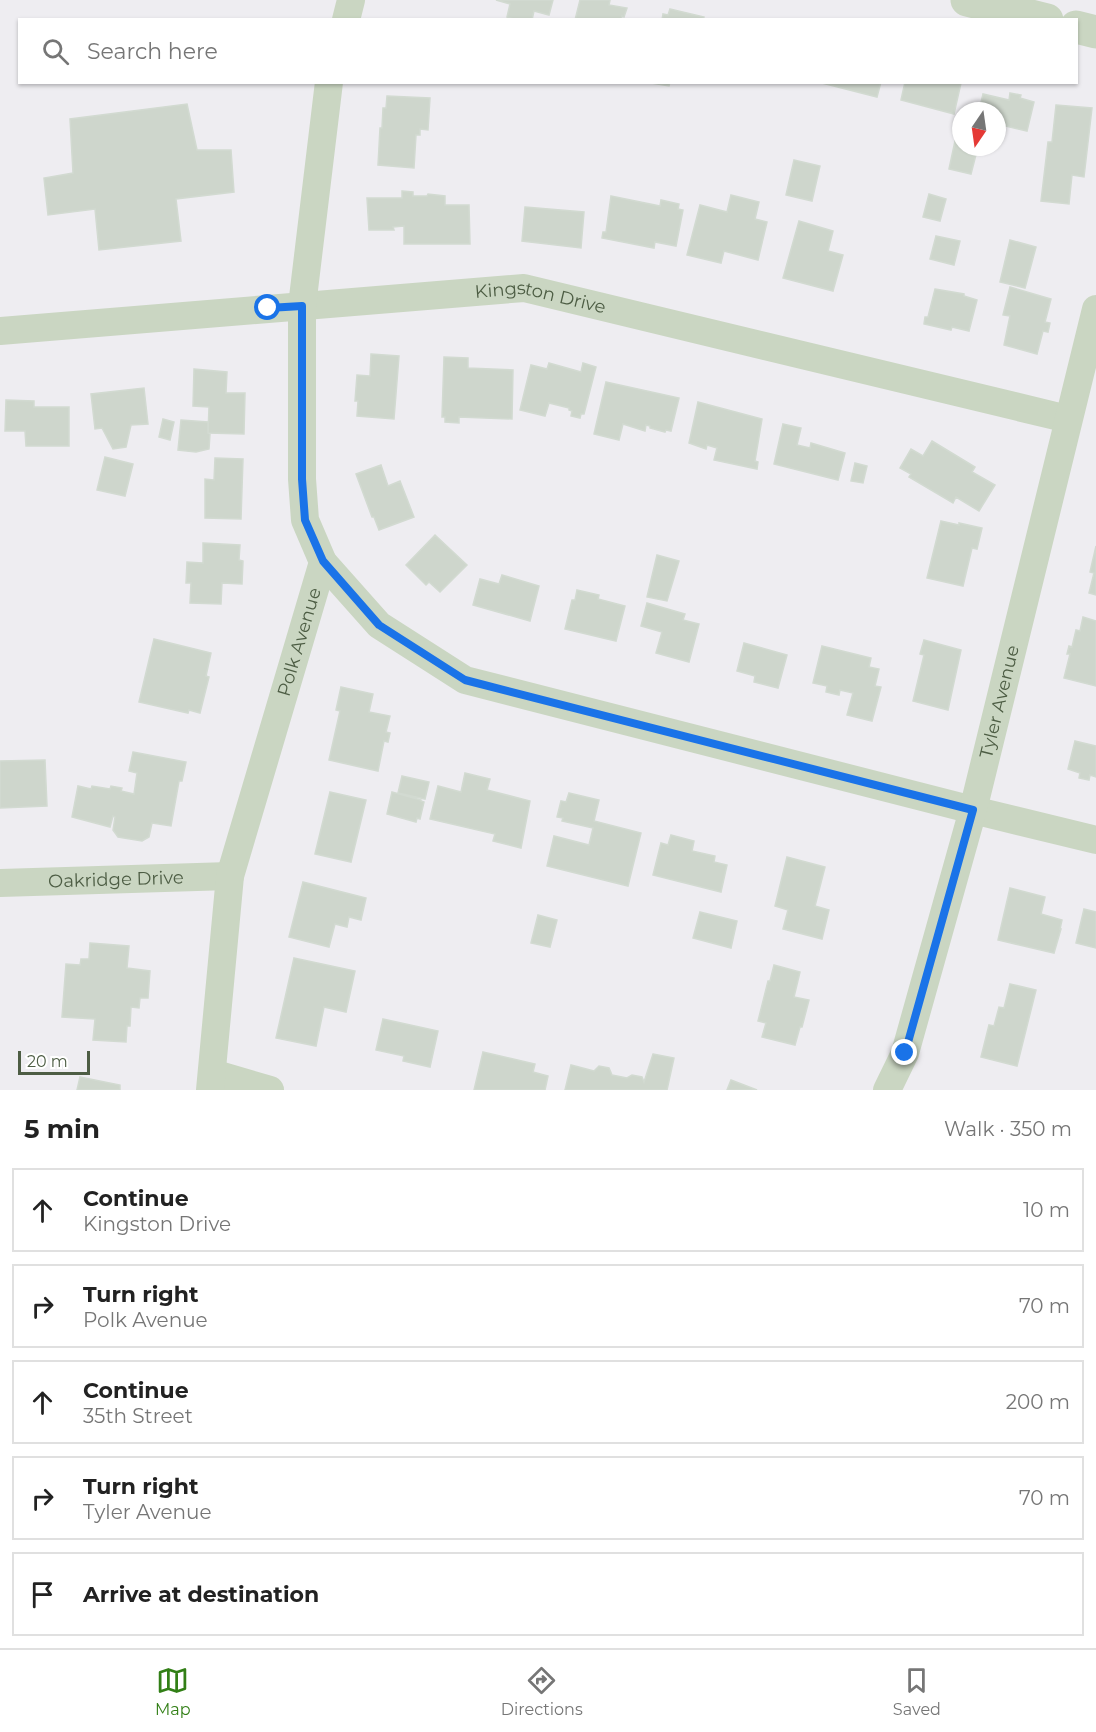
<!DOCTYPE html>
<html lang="en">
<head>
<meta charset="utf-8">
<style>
	:root { --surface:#fff; --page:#f2f2f2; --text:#222; --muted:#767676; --line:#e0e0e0; --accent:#327f16 }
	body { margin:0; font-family:Montserrat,sans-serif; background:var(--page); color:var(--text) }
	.compass { position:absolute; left:952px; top:102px; width:54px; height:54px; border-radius:50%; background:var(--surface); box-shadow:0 2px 4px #0004; rotate:193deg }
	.scale { position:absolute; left:18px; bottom:15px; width:72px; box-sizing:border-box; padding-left:6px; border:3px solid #4d5d44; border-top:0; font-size:16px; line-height:21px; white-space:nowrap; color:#4d5d44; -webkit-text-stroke:4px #fff; paint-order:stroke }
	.stop { position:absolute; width:18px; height:18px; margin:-14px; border:4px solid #1a73e8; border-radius:50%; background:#fff }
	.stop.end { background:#1a73e8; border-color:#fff; box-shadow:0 2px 6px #0008 }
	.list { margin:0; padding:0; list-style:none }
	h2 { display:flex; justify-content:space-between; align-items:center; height:78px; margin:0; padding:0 24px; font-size:26px }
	h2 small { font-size:20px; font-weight:400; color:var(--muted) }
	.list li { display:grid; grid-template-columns:39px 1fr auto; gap:18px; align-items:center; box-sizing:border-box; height:84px; margin:0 12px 12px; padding:0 12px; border:2px solid var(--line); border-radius:0px }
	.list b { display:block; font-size:22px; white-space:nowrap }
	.list p { margin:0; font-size:20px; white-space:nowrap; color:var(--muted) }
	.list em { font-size:20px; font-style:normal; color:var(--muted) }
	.icon { flex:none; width:33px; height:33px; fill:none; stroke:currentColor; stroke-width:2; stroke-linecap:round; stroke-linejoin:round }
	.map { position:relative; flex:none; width:1096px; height:1090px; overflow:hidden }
	.search { position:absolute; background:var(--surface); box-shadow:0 2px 4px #0004; left:18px; right:18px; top:18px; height:66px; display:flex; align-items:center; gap:15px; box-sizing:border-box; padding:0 21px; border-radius:0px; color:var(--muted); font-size:22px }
	.sheet { height:558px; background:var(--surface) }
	nav { display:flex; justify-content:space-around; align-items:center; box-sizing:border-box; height:84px; border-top:2px solid var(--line); background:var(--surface); font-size:16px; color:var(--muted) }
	nav a { display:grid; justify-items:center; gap:3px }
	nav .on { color:var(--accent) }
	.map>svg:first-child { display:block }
</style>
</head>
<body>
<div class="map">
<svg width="1096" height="1090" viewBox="0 0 1096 1090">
	<rect width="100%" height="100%" fill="#eeedf1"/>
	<path fill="#ced6cc" stroke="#d2dad1" stroke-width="1.5" d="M496,0h57l-4,15 -15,-4 -2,9h-15l-10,-3 3,-13z
		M580,0h30l-1,5 18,3 -3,9 -2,-1 -1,4h-46z
		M670,9l34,8 -1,3h-41l1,-6 5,1z
		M645,82h25l-1,4z
		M818,82h63l-4,15z
		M905,82l56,1 -7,31 -53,-14z
		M1010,93l11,2 -1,3 14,4 -7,29 -30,-7v-13h-18l4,-17 26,6z
		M387,96l43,2 -2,32 -8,-1v6h-4l-2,33 -36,-3 2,-37h2l1,-20h3z
		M187,104l10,46h34l3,42 -58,7 5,42 -82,9 -4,-41 -47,6 -4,-37 29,-5 -3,-54z
		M1056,105l36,3 -8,69 -12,-2 -3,29 -28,-3 7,-59h4z
		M958,127l3,1v19h17l-7,27 -22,-5z
		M794,160l26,6 -8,35 -26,-6z
		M402,191l11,1v4h14l1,-2 17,2v9h24l1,39h-66v-18l-11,1 1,3h-25l-2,-32h35z
		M929,194l17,5 -6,22 -17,-4z
		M731,195l28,7 -4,17 12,3 -9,38 -34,-9 -3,12 -34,-8 13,-50 27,7z
		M611,196l49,10 1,-6 18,4 -1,5 5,1 -7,36 -21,-4 -1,6 -52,-10 1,-6h3z
		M525,207l59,5 -3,36 -59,-7z
		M799,221l34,10 -5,20 15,4 -10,36 -50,-13z
		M936,236l24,5 -6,24 -24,-6z
		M1010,240l26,7 -11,41 -25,-6z
		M1010,287l41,12 -6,23 5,1 -2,9 -5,-1 -6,23 -33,-9 6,-29 -7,-1z
		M935,289l29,5v2l13,4 -8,31 -17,-4 -1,3 -27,-6 1,-7h3z
		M371,354l28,2 -5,63 -37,-3 1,-15h-3l2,-26 13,1z
		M444,357l24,1v10l45,2 -1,49 -53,-2v6l-14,-1v-5h-3z
		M549,363l32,9 2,-9 13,4 -12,47h-3l-1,4 -9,-2 1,-5 -3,-1v-2l-20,-5 -4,13 -25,-6 11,-45 16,4z
		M194,369l33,3 -1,21h19l-1,41 -36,-1 1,-26 -16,-1z
		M606,382l73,16 -8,33 -5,-1 -1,2 -15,-4v-2l-4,-1 -1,6 -22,-7 -4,16 -25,-6z
		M144,388l4,36 -17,1 -5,22 -13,2 -11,-21 -7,1 -4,-35z
		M6,400l28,1v6h35v39h-43l-1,-15h-20z
		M698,402l64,17 -7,42 3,1 -1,7 -43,-9 3,-12 -10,-3 -1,4 -17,-6z
		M163,419l11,3 -4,18 -11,-3z
		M181,420l27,2v11l2,1 -1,15 -13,3 -18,-2z
		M783,424l18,4 -4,17 13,3 1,-5 34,10 -7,27 -64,-16z
		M932,441l43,26 -3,5 23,13 -16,26 -23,-14 -3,6 -44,-26 2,-3 -11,-6 11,-19 12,7z
		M105,457l28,7 -8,32 -28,-6z
		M215,458l28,1 -2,60 -36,-1v-39l9,1z
		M855,463l12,3 -4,17 -12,-2z
		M381,465l7,21 12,-5 14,36 -35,13 -5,-13h-2l-16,-43z
		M941,521l18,4v-2l23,5 -5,21 -5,-1 -9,38 -36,-8z
		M435,535l32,30 -27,27 -11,-10 -3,3 -20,-20z
		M203,543l37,2 -1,15 4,1 -1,23 -20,-1 -1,21 -31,-1 1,-20h-5l1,-21 16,1z
		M1096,546v49l-7,-2 5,-20 -4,-1z
		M657,555l22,6 -12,40 -20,-4z
		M502,575l37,11 -9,35 -57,-16 7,-26 19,5z
		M577,590l22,5 -1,4 27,7 -9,35 -51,-12 7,-29h3z
		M647,603l38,11 -2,6 16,4 -10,38 -33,-9 6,-21 -21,-6z
		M1083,617l13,4v65l-32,-8 6,-24h-3l2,-8 3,1 4,-17 4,1z
		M154,639l57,14 -5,23 3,1 -9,36 -11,-3 -1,3 -49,-11z
		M924,640l37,10 -13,60 -35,-9 11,-46 -4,-1z
		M744,643l43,12 -9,33 -24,-6 1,-6 -18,-5z
		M822,646l49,12 -2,9 10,2 -4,17 6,1 -9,34 -25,-6 6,-22 -13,-3 -1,5 -13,-3 1,-6 -14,-3z
		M341,687l32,7 -4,18 21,4 -4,16 4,1 -2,9 -4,-1 -6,30 -49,-11 11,-49 -4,-1z
		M1075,741l21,5v31l-6,-2 -1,5 -10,-2 1,-5 -12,-4z
		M133,752l53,10 -4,19h-3l-8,45 -19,-3 -3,14 -7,4 -24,-4 -5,-7 2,-13 -2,-1 -3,11 -38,-10 6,-31 13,3 1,-3 18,3 1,-3 11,2 -1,3 13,3 3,-21 -8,-2z
		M45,760l2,46 -47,2v-47z
		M465,773l25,6 -3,11 43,11 -9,47 -28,-7 2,-7 -65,-15 8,-33 23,6z
		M402,776l27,6 -4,17 -27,-6z
		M330,792l36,8 -15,62 -36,-8z
		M392,792l29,8v1l3,1 -4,17 -3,-1 -1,4 -29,-8z
		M569,793l30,7 -5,21 47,12 -13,53 -81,-20 7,-30 35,9 4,-17 -31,-7 1,-3 -6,-1 4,-16 5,1z
		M671,835l23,6 -2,10 23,5 -1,6 13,3 -6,27 -68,-17 8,-32 7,2z
		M787,857l38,10 -10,39 14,4 -7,29 -39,-10 5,-19 -13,-4z
		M303,882l63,16 -5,22 -12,-3 -2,10 -12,-3 -6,23 -40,-10z
		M1010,888l35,9 -4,17 21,6 -2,9h1l-7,24 -56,-13z
		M1084,909l12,3v36l-20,-5z
		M700,912l37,9 -6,27 -38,-10z
		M538,915l19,5 -7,27 -19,-4z
		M90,943l39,3 -2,22 23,3 -2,27h-8l-1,10 -8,-1 -1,19h-3l-1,16 -33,-2 2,-21 -33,-2 4,-53 14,1 1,-6h8z
		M294,958l61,13 -9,41 -22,-5 -8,39 -40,-8z
		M774,965l26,7 -6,25 15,3 -7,27h-2l-5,18 -33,-8 4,-14 -8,-2 10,-40h2z
		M1010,984l26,6 -19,76 -36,-9 8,-32 5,1 5,-19 5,1z
		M383,1019l55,12 -8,36 -27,-6 1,-5 -28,-6z
		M483,1052l52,12 -2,8 15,4 -3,14h-71z
		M653,1054l21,4 -7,32h-102l6,-25 23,6 5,-5 10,2 3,7 15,3 5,-3 10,2 2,5z
		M80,1077l40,8v5h-43z
		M731,1080l26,10h-30z"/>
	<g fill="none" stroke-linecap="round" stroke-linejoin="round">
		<g stroke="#cad6c2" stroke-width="28">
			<path d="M346,20l5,-20"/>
			<path id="s1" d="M0,331l524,-43 544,131"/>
			<path d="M323,562l56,63 86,55 508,130 123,30"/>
			<path id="s2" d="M0,883l230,-7"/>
			<path d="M212,1073l58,17"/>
			<path id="s3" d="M210,1090l20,-214 93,-314 -18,-42 -3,-41v-173l27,-224"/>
			<path id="s4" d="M887,1090l18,-37 68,-243 123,-501"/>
		</g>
		<path stroke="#cad6c2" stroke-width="33" d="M967,0l80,20
			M1076,27l20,5"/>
	</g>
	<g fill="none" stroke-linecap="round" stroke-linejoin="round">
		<path stroke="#1a73e8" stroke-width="8" d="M268,308l34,-2v173l3,41 18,41 56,64 86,55 508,130 -68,243"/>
	</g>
	<g text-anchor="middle" stroke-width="4.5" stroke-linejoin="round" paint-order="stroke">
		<g font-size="18" fill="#4d5d44" stroke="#fff">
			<text dy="6" stroke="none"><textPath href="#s1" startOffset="543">Kingston Drive</textPath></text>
			<text dy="6" stroke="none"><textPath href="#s3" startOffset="459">Polk Avenue</textPath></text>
			<text dy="6" stroke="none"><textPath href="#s4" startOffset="405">Tyler Avenue</textPath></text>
			<text dy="6" stroke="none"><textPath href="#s2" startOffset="116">Oakridge Drive</textPath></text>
		</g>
	</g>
</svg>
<svg class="compass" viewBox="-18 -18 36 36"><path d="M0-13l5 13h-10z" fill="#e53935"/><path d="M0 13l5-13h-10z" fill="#767676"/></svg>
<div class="scale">20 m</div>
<div class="stop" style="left:268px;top:308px"></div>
<div class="stop end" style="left:905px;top:1053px"></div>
<div class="search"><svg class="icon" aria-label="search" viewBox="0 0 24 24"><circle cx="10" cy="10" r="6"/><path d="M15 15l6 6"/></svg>Search here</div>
</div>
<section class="sheet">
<h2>5 min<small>Walk · 350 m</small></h2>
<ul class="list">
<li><svg class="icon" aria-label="ahead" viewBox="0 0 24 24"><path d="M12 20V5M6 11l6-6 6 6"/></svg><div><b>Continue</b><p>Kingston Drive</p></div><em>10 m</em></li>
<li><svg class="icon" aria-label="right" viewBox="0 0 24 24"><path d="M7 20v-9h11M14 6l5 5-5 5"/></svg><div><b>Turn right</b><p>Polk Avenue</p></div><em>70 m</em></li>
<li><svg class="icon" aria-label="ahead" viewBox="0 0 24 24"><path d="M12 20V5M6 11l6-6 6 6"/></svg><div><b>Continue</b><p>35th Street</p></div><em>200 m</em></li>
<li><svg class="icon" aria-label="right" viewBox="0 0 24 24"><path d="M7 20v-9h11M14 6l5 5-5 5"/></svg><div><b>Turn right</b><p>Tyler Avenue</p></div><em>70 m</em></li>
<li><svg class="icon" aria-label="arrive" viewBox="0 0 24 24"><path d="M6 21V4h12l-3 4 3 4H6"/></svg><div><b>Arrive at destination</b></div></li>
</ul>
</section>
<nav>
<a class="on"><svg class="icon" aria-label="map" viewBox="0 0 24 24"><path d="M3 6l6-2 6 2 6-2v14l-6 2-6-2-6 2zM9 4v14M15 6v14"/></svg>Map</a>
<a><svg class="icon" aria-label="directions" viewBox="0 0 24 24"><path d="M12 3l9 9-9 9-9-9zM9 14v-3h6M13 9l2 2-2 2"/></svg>Directions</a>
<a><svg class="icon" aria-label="saved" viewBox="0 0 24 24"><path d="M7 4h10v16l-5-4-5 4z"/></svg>Saved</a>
</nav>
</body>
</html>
